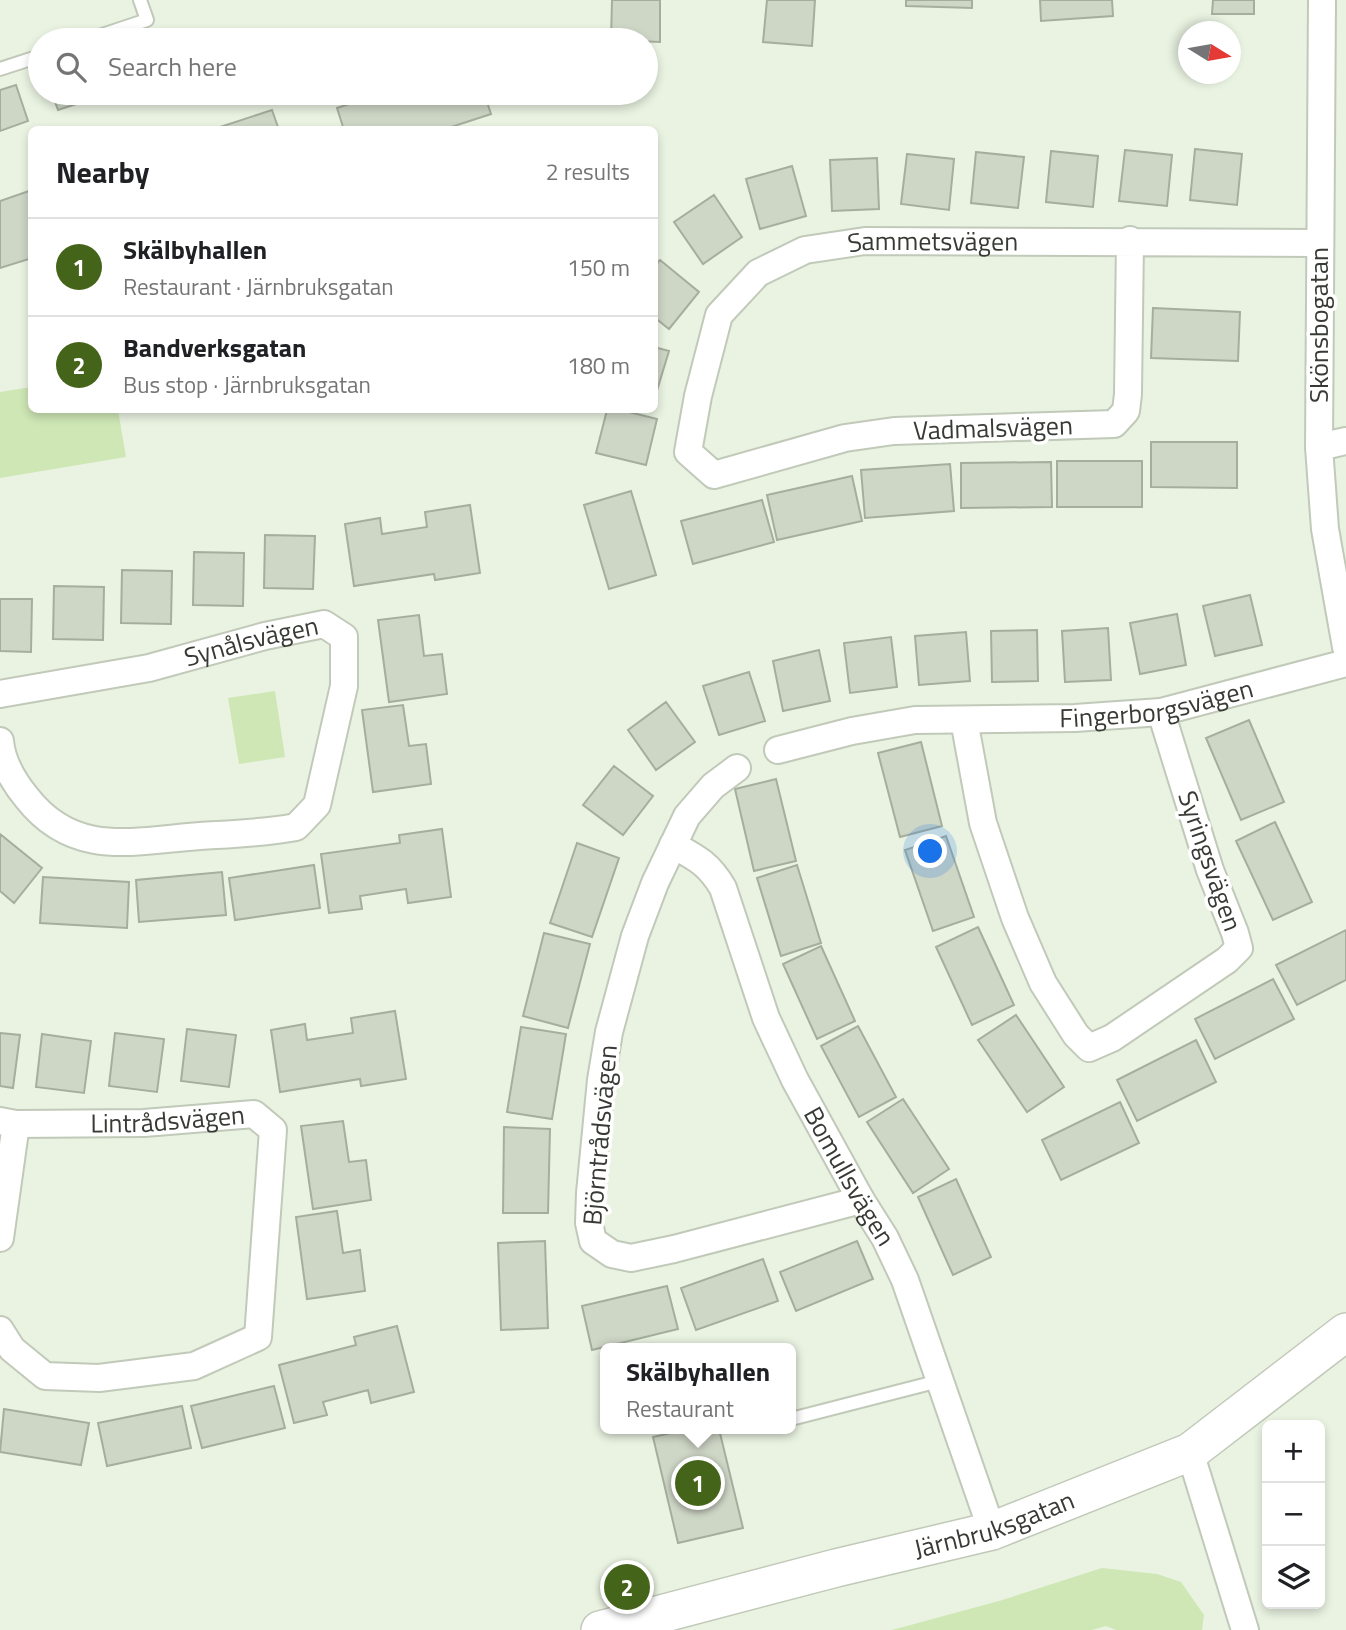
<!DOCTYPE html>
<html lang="en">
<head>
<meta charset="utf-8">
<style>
	:root { --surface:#fff; --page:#f2f2f2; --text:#202124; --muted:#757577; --line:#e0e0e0; --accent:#446419 }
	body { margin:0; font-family:"Titillium Web",sans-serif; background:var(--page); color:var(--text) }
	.controls { position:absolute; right:21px; bottom:21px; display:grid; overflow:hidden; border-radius:10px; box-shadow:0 4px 10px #0003 }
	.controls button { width:63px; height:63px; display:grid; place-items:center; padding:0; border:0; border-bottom:2px solid var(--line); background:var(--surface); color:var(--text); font:35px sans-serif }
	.compass { position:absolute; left:1178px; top:21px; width:63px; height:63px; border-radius:50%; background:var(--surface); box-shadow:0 4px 10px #0003; rotate:101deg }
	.you { position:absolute; left:931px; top:852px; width:24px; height:24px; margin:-18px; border:5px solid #fff; border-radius:50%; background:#1a73e8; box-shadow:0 0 0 10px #1a73e833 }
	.badge { display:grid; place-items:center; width:46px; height:46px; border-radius:50%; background:var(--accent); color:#fff; font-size:23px; font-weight:700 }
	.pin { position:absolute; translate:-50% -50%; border:4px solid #fff; box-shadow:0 2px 7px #0006 }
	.popup { position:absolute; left:600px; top:1343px; width:196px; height:91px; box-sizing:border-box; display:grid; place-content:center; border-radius:10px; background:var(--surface); filter:drop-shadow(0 2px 5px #0005); font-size:23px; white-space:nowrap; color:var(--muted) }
	.popup b { font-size:26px; color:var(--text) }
	.popup::after { content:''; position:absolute; left:50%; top:100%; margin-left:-14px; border:14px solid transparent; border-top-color:var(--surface) }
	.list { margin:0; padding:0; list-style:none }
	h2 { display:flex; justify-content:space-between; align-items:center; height:91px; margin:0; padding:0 28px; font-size:30px }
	h2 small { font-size:23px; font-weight:400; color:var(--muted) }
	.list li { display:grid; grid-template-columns:46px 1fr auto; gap:21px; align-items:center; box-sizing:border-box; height:98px; padding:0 28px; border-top:2px solid var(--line) }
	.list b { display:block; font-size:26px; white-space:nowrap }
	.list p { margin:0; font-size:23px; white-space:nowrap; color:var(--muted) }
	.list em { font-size:23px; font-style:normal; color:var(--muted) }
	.icon { flex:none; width:38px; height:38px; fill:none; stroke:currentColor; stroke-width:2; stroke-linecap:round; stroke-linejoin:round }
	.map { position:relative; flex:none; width:1346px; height:1630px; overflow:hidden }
	.search { position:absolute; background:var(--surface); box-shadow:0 4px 10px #0003; left:28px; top:28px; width:630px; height:77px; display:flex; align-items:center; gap:18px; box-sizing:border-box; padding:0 24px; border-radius:38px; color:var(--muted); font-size:26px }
	.panel { position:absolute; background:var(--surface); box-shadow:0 4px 10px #0003; left:28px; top:126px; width:630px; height:287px; border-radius:10px }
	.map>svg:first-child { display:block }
</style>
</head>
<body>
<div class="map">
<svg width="1346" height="1630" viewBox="0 0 1346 1630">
	<rect width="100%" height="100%" fill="#eaf3e2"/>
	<path fill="#cee7b5" d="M31,387l1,23h86l8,47 -126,21v-86z
		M275,691l10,66 -46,7 -11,-66z
		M1102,1568l55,6 24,8 23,33 -2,15h-86l-10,-4 -14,4h-200l107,-29z"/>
	<path fill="#ced6c6" stroke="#a5ae9e" stroke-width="2" d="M612,0h48v42l-49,-2z
		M767,0h48l-3,46 -49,-4z
		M906,0h66v8l-66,-2z
		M1040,0h72l1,16 -72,5z
		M1213,0h41v14h-42z
		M172,31l3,9h-30z
		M16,85l12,36 -28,10v-41z
		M52,93h58l-52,17z
		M383,93h101l7,21 -49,16h-98l-7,-22z
		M272,110l7,20h-68z
		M1195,149l47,5 -5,51 -47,-5z
		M1125,150l47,5 -5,51 -48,-5z
		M1051,151l47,5 -5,51 -47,-5z
		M976,152l48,5 -6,51 -47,-5z
		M907,154l47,5 -5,51 -48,-6z
		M877,158l2,51 -47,2 -2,-51z
		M792,166l14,50 -46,13 -14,-50z
		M32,190v68l-32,10v-67z
		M714,195l28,42 -39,27 -29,-42z
		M660,260l39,32 -30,37 -15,-12v-51z
		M1153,308l87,4 -2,49 -87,-3z
		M654,347l15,4 -14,46h-1z
		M607,410h14l36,9 -11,46 -50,-12z
		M1151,442h86v46l-86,-1z
		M1057,461h85v46h-85z
		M1051,462l1,45 -91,1v-45z
		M950,464l4,47 -89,7 -4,-48z
		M852,476l10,45 -85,19 -10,-45z
		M631,491l25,84 -47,14 -25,-84z
		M762,500l12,42 -81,22 -12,-43z
		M470,505l10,68 -45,7 -1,-6 -80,12 -9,-62 35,-6 2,16 45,-7 -2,-15z
		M265,535l50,1 -2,53 -49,-1z
		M194,552l50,1 -1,53 -50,-1z
		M122,570l50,1 -1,53 -50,-1z
		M54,586l50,1 -1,53 -50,-1z
		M1250,595l12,50 -47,11 -12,-50z
		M0,599h32l-1,53 -31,-1z
		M1177,614l9,51 -46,9 -10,-51z
		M419,615l5,41 18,-2 5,40 -58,8 -11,-82z
		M1108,628l3,52 -46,2 -3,-51z
		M1037,630l1,51 -46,1 -1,-51z
		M966,632l4,49 -51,4 -4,-49z
		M891,637l6,50 -47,6 -6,-50z
		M819,650l11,51 -47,10 -10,-50z
		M749,672l16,49 -46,14 -16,-49z
		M666,702l29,40 -39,28 -28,-40z
		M403,705l6,41 17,-2 5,40 -58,8 -11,-82z
		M1249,720l35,82 -43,18 -35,-82z
		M921,742l21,84 -42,11 -22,-84z
		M614,766l39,30 -30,39 -40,-30z
		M776,779l20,82 -42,10 -19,-82z
		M1275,822l37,80 -39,18 -37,-79z
		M442,829l9,68 -43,6 -2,-14 -46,7 2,13 -33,4 -8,-59 79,-11 -1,-8z
		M0,834l42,34 -28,35 -14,-12z
		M946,836l28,81 -41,14 -28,-81z
		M577,843l42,15 -27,79 -42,-14z
		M314,865l6,43 -85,12 -6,-42z
		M797,865l24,78 -40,13 -24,-78z
		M222,872l4,43 -87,7 -3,-42z
		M43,877l86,5 -2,46 -87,-5z
		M978,927l36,78 -42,20 -36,-78z
		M1346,930v50l-49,25 -21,-40z
		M544,933l46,11 -22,84 -45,-12z
		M821,946l34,75 -38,18 -34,-75z
		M1273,979l21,40 -79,40 -20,-40z
		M395,1011l11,68 -45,7 -1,-7 -80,13 -9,-62 34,-6 2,16 46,-7 -2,-15z
		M1016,1015l48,72 -37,25 -49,-72z
		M858,1026l38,71 -37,20 -38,-71z
		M521,1027l45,7 -14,85 -45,-7z
		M187,1029l49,6 -7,52 -48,-6z
		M0,1033l20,2 -7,53 -13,-2z
		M115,1033l49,6 -7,53 -48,-6z
		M42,1034l49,7 -7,52 -48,-6z
		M1196,1040l20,42 -79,39 -20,-41z
		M903,1099l46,70 -36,24 -46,-71z
		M1120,1102l19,41 -78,37 -19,-40z
		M343,1121l6,41 17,-2 5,40 -58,9 -12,-83z
		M504,1127l46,2 -2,84h-45z
		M956,1179l35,78 -38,18 -35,-78z
		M337,1211l6,42 17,-3 5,41 -58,8 -11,-82z
		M545,1241l3,87 -47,2 -3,-87z
		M857,1241l16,38 -77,32 -16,-39z
		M763,1259l15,42 -82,29 -15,-42z
		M667,1286l11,43 -86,21 -10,-44z
		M397,1326l17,66 -43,11 -3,-13 -45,12 4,13 -33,8 -15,-58 77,-20 -2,-8z
		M274,1386l11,42 -83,20 -11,-42z
		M182,1406l9,42 -84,18 -9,-43z
		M4,1409l85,14 -8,42 -81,-13z
		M689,1429h30l24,99 -65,15 -25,-106z"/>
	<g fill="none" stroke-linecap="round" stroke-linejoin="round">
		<defs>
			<path id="lane" d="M87,40l60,-20 -7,-20
				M0,69l40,-13
				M791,1419l148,-38"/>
			<g id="street">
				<path d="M1322,0l-3,447 6,82 21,118"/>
				<path id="s1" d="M1130,240l-2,154 -2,17 -12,13 -220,7 -49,7 -131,37 -26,-23 10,-56 21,-81 39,-42 47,-23 60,-9 454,2"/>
				<path d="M1319,447l27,-6"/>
				<path id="s2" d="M0,694l149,-26 116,-32 59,-12 20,13v49l-27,119 -21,22c-31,6 -64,7 -96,9 -67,5 -126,22 -173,-38 -14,-17 -25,-35 -27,-57"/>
				<path d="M964,720l19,103 32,95 28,65 33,52 13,13 23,-10 115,-78 12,-12 -4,-15 -25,-63 -49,-158"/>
				<path id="s3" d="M778,750l74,-19 63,-11 160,-2 86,-6 185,-49"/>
				<path d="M737,768l-24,18 -26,30 -32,67 -20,53 -26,96 -8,48 -11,113 -1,30 4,18 19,13 19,4 43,-9 187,-49"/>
				<path id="s4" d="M673,845c24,13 36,19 50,43l43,130 29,62 66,120 24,38 20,42 87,251"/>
				<path id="s5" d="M0,1121l16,3 128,-1 110,-9 19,16 -15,207 -64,29 -95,12 -54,-2 -33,-27 -12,-19"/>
				<path d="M0,1238l16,-114"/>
				<path d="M1190,1452l55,178"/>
			</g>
			<g id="secondary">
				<path id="s6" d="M600,1630l236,-62 156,-37 198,-79 156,-120"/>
			</g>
		</defs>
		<use href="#lane" stroke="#c1c9b9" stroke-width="16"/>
		<use href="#street" stroke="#c1c9b9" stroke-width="30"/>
		<use href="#secondary" stroke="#c1c9b9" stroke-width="40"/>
		<use href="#lane" stroke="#fff" stroke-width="12"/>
		<use href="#street" stroke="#fff" stroke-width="26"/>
		<use href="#secondary" stroke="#fff" stroke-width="37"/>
	</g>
	<g text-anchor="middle" stroke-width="7" stroke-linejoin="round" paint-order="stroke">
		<g font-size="26" fill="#383b35" stroke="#fff">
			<text dy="9" stroke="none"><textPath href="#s1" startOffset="1008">Sammetsvägen</textPath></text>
			<text transform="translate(1319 325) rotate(-90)" y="9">Skönsbogatan</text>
			<text transform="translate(993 428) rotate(-2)" y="9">Vadmalsvägen</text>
			<text dy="9" stroke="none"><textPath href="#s2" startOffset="257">Synålsvägen</textPath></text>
			<text dy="9" stroke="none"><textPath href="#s3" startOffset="383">Fingerborgsvägen</textPath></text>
			<text transform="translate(1210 861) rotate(71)" y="9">Syringsvägen</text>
			<text dy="9" stroke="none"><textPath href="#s5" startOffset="168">Lintrådsvägen</textPath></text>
			<text transform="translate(600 1135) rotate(-85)" y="9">Björntrådsvägen</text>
			<text dy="9" stroke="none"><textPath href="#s4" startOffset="383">Bomullsvägen</textPath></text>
			<text dy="9" stroke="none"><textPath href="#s6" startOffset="408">Järnbruksgatan</textPath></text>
		</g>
	</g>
</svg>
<div class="controls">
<button>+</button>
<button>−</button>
<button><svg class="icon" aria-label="layers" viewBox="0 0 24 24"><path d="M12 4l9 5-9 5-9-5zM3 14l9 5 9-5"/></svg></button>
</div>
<svg class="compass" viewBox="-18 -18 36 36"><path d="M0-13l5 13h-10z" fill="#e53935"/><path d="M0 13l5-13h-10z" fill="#757577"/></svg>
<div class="you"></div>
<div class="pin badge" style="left:698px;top:1483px">1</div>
<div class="popup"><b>Skälbyhallen</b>Restaurant</div>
<div class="pin badge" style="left:627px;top:1587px">2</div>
<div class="search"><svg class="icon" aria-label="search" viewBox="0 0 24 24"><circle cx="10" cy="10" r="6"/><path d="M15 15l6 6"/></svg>Search here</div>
<section class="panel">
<h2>Nearby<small>2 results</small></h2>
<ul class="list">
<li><span class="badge">1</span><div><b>Skälbyhallen</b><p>Restaurant · Järnbruksgatan</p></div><em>150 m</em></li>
<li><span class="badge">2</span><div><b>Bandverksgatan</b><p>Bus stop · Järnbruksgatan</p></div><em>180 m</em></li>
</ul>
</section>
</div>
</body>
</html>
